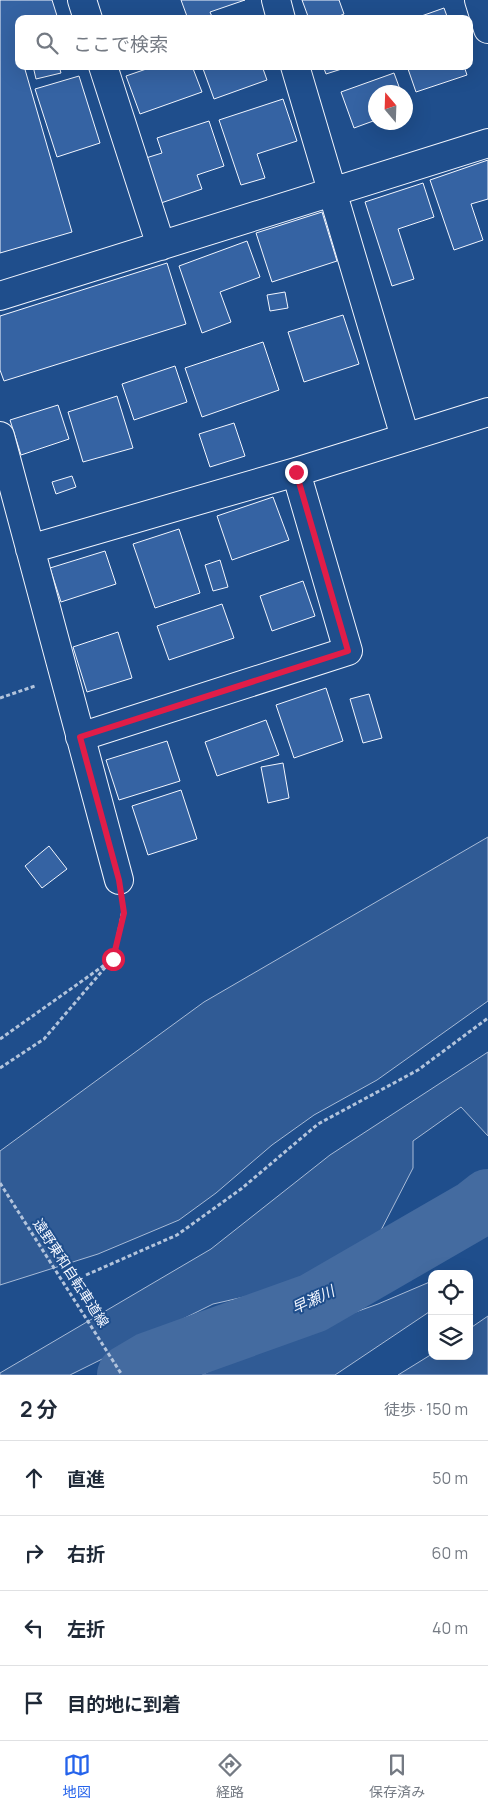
<!DOCTYPE html>
<html lang="ja">
<head>
<meta charset="utf-8">
<style>
	:root { --surface:#fff; --page:#f6f6f7; --text:#1f2937; --muted:#747a83; --line:#e0e1e3; --accent:#2563eb }
	body { margin:0; font-family:Manrope,"Noto Sans JP",sans-serif; background:var(--page); color:var(--text) }
	.controls { position:absolute; right:15px; bottom:15px; display:grid; overflow:hidden; border-radius:10px; box-shadow:0 5px 20px #0002 }
	.controls button { width:45px; height:45px; display:grid; place-items:center; padding:0; border:0; border-bottom:1px solid var(--line); background:var(--surface); color:var(--text); font:25px sans-serif }
	.compass { position:absolute; left:368px; top:85px; width:45px; height:45px; border-radius:50%; background:var(--surface); box-shadow:0 5px 20px #0002; rotate:341deg }
	.stop { position:absolute; width:15px; height:15px; margin:-11px; border:4px solid #e11d48; border-radius:50%; background:#fff }
	.stop.end { background:#e11d48; border-color:#fff; box-shadow:0 1px 5px #0008 }
	.list { margin:0; padding:0; list-style:none }
	h2 { display:flex; justify-content:space-between; align-items:center; height:65px; margin:0; padding:0 20px; font-size:21px }
	h2 small { font-size:16px; font-weight:400; color:var(--muted) }
	.list li { display:grid; grid-template-columns:32px 1fr auto; gap:15px; align-items:center; box-sizing:border-box; height:75px; padding:0 20px; border-top:1px solid var(--line) }
	.list b { display:block; font-size:19px; white-space:nowrap }
	.list em { font-size:16px; font-style:normal; color:var(--muted) }
	.icon { flex:none; width:28px; height:28px; fill:none; stroke:currentColor; stroke-width:2; stroke-linecap:round; stroke-linejoin:round }
	.map { position:relative; flex:none; width:488px; height:1375px; overflow:hidden }
	.search { position:absolute; background:var(--surface); box-shadow:0 5px 20px #0002; left:15px; right:15px; top:15px; height:55px; display:flex; align-items:center; gap:12px; box-sizing:border-box; padding:0 18px; border-radius:10px; color:var(--muted); font-size:19px }
	.sheet { height:365px; background:var(--surface) }
	nav { display:flex; justify-content:space-around; align-items:center; box-sizing:border-box; height:70px; border-top:1px solid var(--line); background:var(--surface); font-size:14px; color:var(--muted) }
	nav a { display:grid; justify-items:center; gap:2px }
	nav .on { color:var(--accent) }
	.map>svg:first-child { display:block }
</style>
</head>
<body>
<div class="map">
<svg width="488" height="1375" viewBox="0 0 488 1375">
	<rect width="100%" height="100%" fill="#1f4e8c"/>
	<path fill="#305b95" stroke="#a8bbd7" d="M488,837v164l-111,79 -63,35 -42,30 -56,48 -37,27 -81,34 -98,31v-134l204,-149z
		M488,1052v84l-27,-29 -48,34v27l-36,70 -93,50 -71,16 -143,71h-70v-2l211,-124 119,-94z
		M432,1281v29l-97,65h-134l73,-34 104,-37z
		M488,1316v59h-90l34,-21v2h37v-27z"/>
	<g fill="none" stroke-linecap="round" stroke-linejoin="round">
		<path stroke="#446ba0" stroke-width="60" d="M127,1375l22,-13 164,-59 161,-93 14,-11"/>
	</g>
	<path fill="#3563a3" stroke="#f2f6ff" d="M0,0h52l6,19h-39v19l-3,1 3,8v19h5l48,166 -72,21z
		M181,0h64l-35,12 3,7h-25z
		M302,0h37l5,14 -12,5h-23z
		M444,8l4,11h-35z
		M33,66h26l2,7 -25,6z
		M155,66h37l10,26 -62,22 -14,-38z
		M202,66h60l5,14 -53,19z
		M323,66h28l-25,8z
		M407,66h57l3,9 -51,17z
		M394,73l7,19h-25v28l-22,8 -13,-36z
		M79,76l21,67 -43,14 -22,-68z
		M283,99l14,42 -40,13 8,24 -24,7 -22,-65z
		M209,121l15,45 -27,9 5,14 -41,14 -15,-45 16,-5 -5,-15z
		M488,160v39l-17,5 12,36 -29,10 -24,-70z
		M423,183l11,34 -36,12 16,50 -22,7 -27,-84z
		M322,212l15,49 -65,21 -16,-49z
		M247,241l13,36 -40,15 11,30 -29,11 -23,-67z
		M167,263l19,61 -182,57 -4,-11v-54z
		M285,292l3,16 -18,3 -3,-16z
		M343,315l16,49 -55,18 -16,-50z
		M263,342l16,48 -77,27 -17,-49z
		M175,366l12,36 -53,18 -12,-36z
		M117,396l16,52 -50,14 -15,-50z
		M58,405l11,34 -48,16 -11,-35z
		M234,423l11,33 -35,11 -11,-33z
		M72,476l4,11 -20,7 -4,-12z
		M273,497l16,43 -57,20 -15,-44z
		M179,529l21,64 -45,15 -22,-64z
		M105,551l11,33 -55,18 -11,-34z
		M220,560l8,27 -15,4 -8,-26z
		M303,581l12,35 -43,15 -12,-35z
		M222,604l12,34 -65,22 -12,-34z
		M118,632l14,46 -45,14 -14,-45z
		M326,688l17,53 -49,17 -18,-53z
		M369,694l13,44 -19,5 -13,-44z
		M266,720l13,35 -62,21 -12,-34z
		M167,741l13,40 -61,19 -13,-40z
		M283,763l6,35 -21,5 -7,-36z
		M181,790l16,49 -49,16 -16,-49z
		M49,846l18,23 -25,19 -17,-22z"/>
	<g fill="none" stroke-linecap="round" stroke-linejoin="round">
		<defs>
			<path id="street" d="M82,0l6,19
				M276,0l5,19
				M479,0l9,29
				M103,66l58,180
				M295,66l110,371
				M0,296l488,-153
				M0,436l119,444
				M30,549l266,-77 192,-60
				M80,737l268,-86 -52,-179"/>
		</defs>
		<use href="#street" stroke="#f2f6ff" stroke-width="30"/>
		<path stroke="#b3c4dc" stroke-width="3" stroke-dasharray="4 2.5" stroke-linecap="butt" d="M0,698l35,-12
			M0,1039l113,-80 10,-49
			M0,1068l44,-29 65,-76
			M0,1183l122,192
			M86,1275l91,-40 64,-46 77,-65 100,-54 70,-52"/>
		<use href="#street" stroke="#1f4e8c" stroke-width="28"/>
	</g>
	<g fill="none" stroke-linecap="round" stroke-linejoin="round">
		<path stroke="#e11d48" stroke-width="6" d="M113,959l11,-46 -5,-33 -39,-143 268,-86 -52,-179"/>
	</g>
	<g text-anchor="middle" stroke-width="4" stroke-linejoin="round" paint-order="stroke">
		<g font-size="14" fill="#f2f6ff" stroke="#1f4e8c">
			<text transform="translate(71 1273) rotate(57)" y="5">遠野東和自転車道線</text>
		</g>
		<g font-size="15" font-style="italic" fill="#f2f6ff" stroke="#1f4e8c">
			<text transform="translate(313 1300) rotate(-25)" y="5">早瀬川</text>
		</g>
	</g>
</svg>
<div class="controls">
<button><svg class="icon" aria-label="locate" viewBox="0 0 24 24"><circle cx="12" cy="12" r="6"/><path d="M12 2v4M12 18v4M2 12h4M18 12h4"/></svg></button>
<button><svg class="icon" aria-label="layers" viewBox="0 0 24 24"><path d="M12 4l9 5-9 5-9-5zM3 14l9 5 9-5"/></svg></button>
</div>
<svg class="compass" viewBox="-18 -18 36 36"><path d="M0-13l5 13h-10z" fill="#e53935"/><path d="M0 13l5-13h-10z" fill="#747a83"/></svg>
<div class="stop" style="left:113px;top:959px"></div>
<div class="stop end" style="left:296px;top:472px"></div>
<div class="search"><svg class="icon" aria-label="search" viewBox="0 0 24 24"><circle cx="10" cy="10" r="6"/><path d="M15 15l6 6"/></svg>ここで検索</div>
</div>
<section class="sheet">
<h2>2 分<small>徒歩 · 150 m</small></h2>
<ul class="list">
<li><svg class="icon" aria-label="ahead" viewBox="0 0 24 24"><path d="M12 20V5M6 11l6-6 6 6"/></svg><div><b>直進</b></div><em>50 m</em></li>
<li><svg class="icon" aria-label="right" viewBox="0 0 24 24"><path d="M7 20v-9h11M14 6l5 5-5 5"/></svg><div><b>右折</b></div><em>60 m</em></li>
<li><svg class="icon" aria-label="left" viewBox="0 0 24 24"><path d="M17 20v-9H6M10 6l-5 5 5 5"/></svg><div><b>左折</b></div><em>40 m</em></li>
<li><svg class="icon" aria-label="arrive" viewBox="0 0 24 24"><path d="M6 21V4h12l-3 4 3 4H6"/></svg><div><b>目的地に到着</b></div></li>
</ul>
</section>
<nav>
<a class="on"><svg class="icon" aria-label="map" viewBox="0 0 24 24"><path d="M3 6l6-2 6 2 6-2v14l-6 2-6-2-6 2zM9 4v14M15 6v14"/></svg>地図</a>
<a><svg class="icon" aria-label="directions" viewBox="0 0 24 24"><path d="M12 3l9 9-9 9-9-9zM9 14v-3h6M13 9l2 2-2 2"/></svg>経路</a>
<a><svg class="icon" aria-label="saved" viewBox="0 0 24 24"><path d="M7 4h10v16l-5-4-5 4z"/></svg>保存済み</a>
</nav>
</body>
</html>
